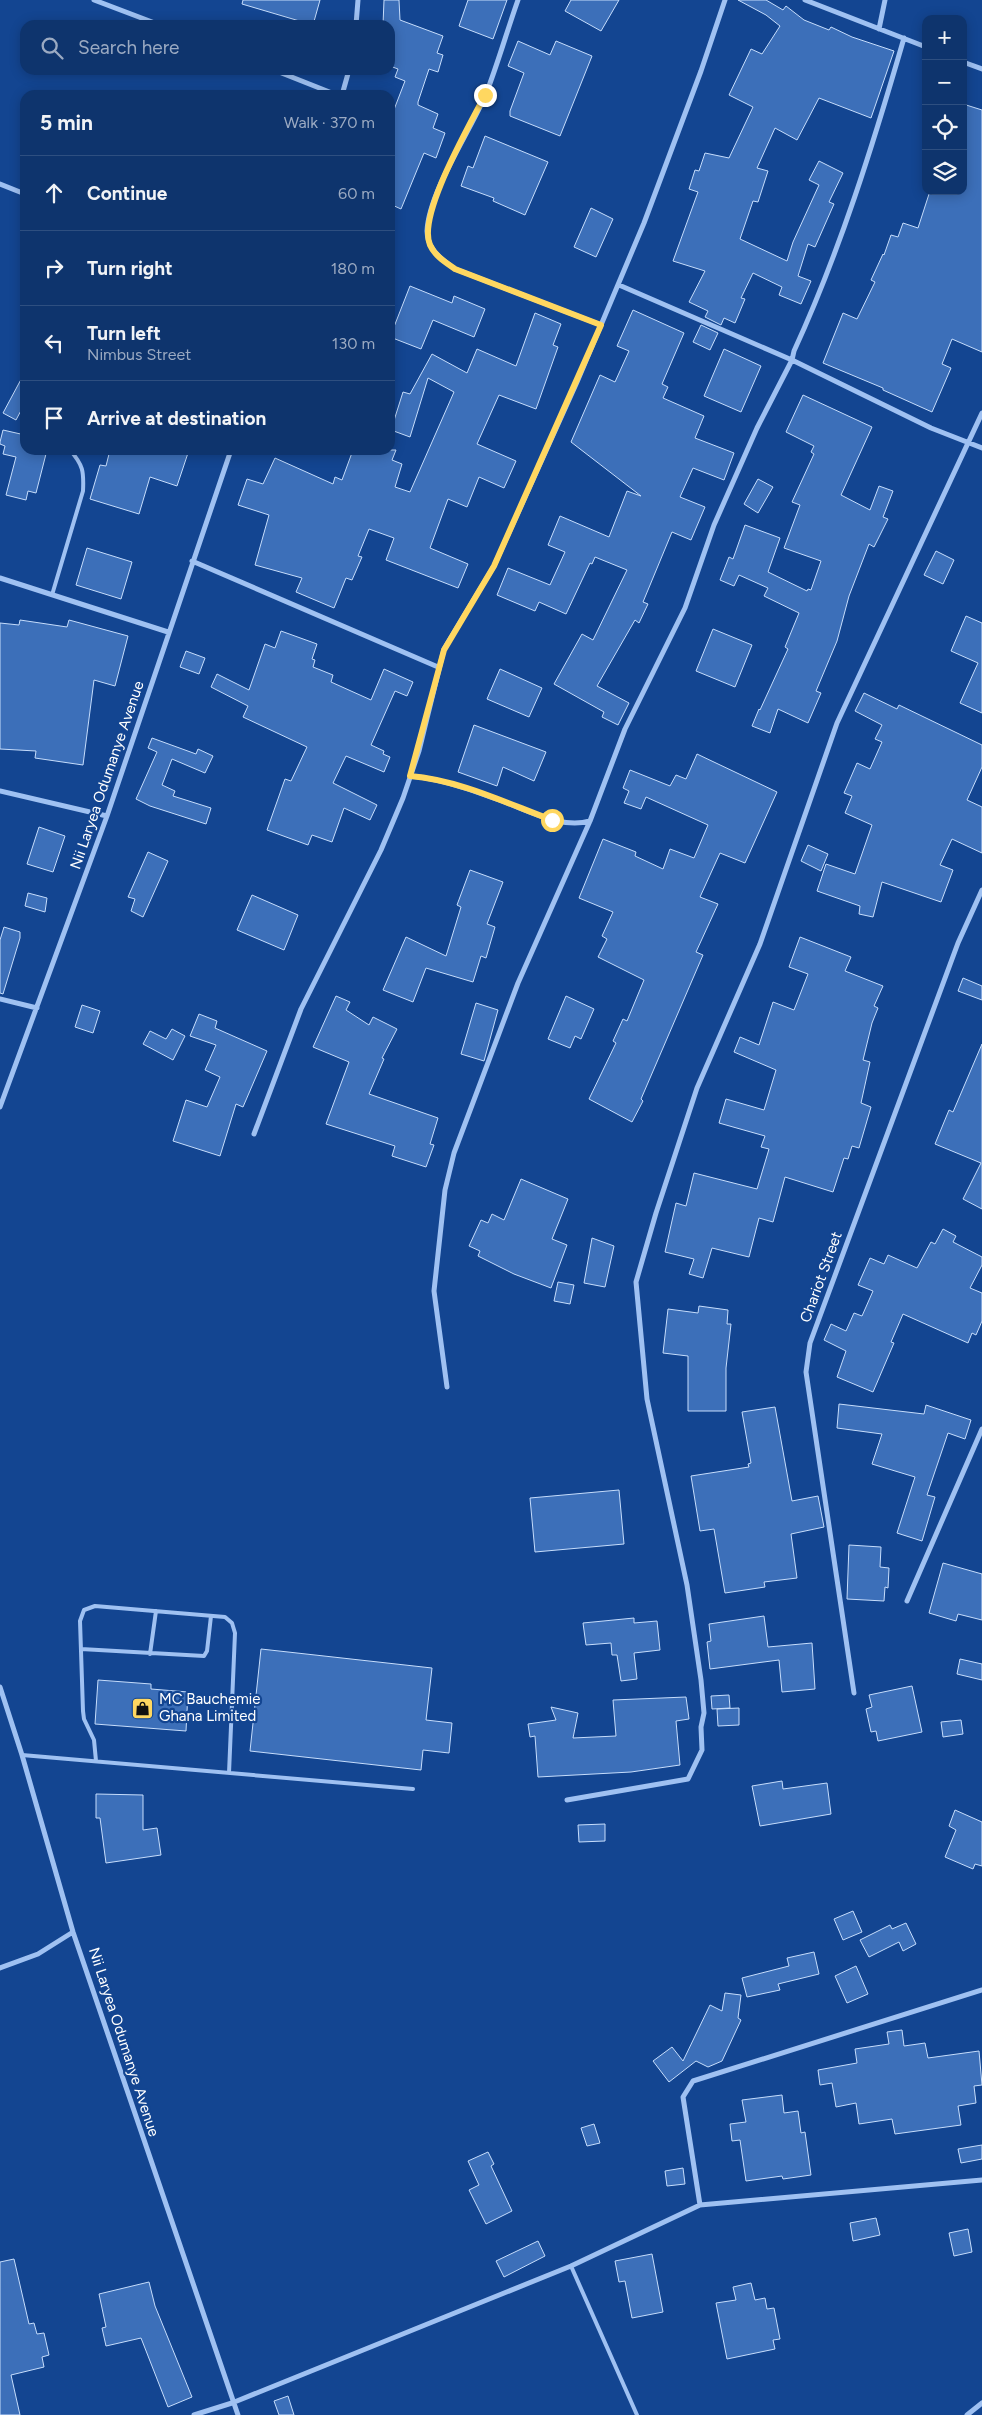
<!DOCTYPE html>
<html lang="en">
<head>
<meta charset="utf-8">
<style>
	:root { --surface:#0e346d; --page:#173c72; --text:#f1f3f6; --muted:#9baac2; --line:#2e4f80 }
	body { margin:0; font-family:Figtree,sans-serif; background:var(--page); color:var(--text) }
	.controls { position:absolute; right:15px; top:15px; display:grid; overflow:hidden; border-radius:10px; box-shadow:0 2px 12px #0003 }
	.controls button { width:45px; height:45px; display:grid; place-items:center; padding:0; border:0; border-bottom:1px solid var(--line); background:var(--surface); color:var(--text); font:25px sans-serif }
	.stop { position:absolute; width:15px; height:15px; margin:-11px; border:4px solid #ffd760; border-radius:50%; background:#fff }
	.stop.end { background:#ffd760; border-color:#fff; box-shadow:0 1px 5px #0008 }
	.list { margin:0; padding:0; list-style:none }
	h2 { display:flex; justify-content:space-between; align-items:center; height:65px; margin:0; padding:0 20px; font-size:21px }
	h2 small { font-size:16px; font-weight:400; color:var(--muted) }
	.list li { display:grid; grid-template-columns:32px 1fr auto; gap:15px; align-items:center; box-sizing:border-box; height:75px; padding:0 20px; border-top:1px solid var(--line) }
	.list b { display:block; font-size:19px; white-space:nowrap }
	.list p { margin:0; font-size:16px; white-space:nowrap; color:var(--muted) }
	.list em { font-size:16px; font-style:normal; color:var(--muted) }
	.icon { flex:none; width:28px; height:28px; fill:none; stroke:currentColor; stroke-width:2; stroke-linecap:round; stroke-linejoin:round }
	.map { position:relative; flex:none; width:982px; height:2415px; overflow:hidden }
	.search { position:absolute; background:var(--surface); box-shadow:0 2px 12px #0003; left:20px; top:20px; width:375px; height:55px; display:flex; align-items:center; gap:12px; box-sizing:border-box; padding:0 18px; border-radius:15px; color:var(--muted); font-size:19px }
	.panel { position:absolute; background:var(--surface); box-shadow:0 2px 12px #0003; left:20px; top:90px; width:375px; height:365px; border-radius:15px }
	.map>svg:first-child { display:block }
</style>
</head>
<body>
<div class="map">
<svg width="982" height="2415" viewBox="0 0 982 2415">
	<rect width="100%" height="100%" fill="#134591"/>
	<path fill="#3c6fb9" stroke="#c6ddfc" d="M243,0h77l-7,25 -71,-21z
		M384,0h15l1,20 43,16 -6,17 6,2 -5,17 -9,-3 -11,33v3l20,9 -5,14 12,5 -9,25 -12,-5 -23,56 -11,-5v-84l15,-39 -10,-4 3,-8 -8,-3v-41h-7z
		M468,0h39l-14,39 -34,-13z
		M571,0h48l-18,31 -36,-20z
		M738,0h28l17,10 3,-4 18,14 25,10 2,-3 21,10 42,14 -23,67 -52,-20 -22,42 -22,-12 -18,40 11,3 -10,31 -5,-1 -13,38 47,22 6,-19 26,-57 -10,-5 10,-19 24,12 -14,29 5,2 -19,43 -7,-3 -10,32 13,5 -10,23 -22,-9 3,-8 -29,-14 -12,25 4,1 -10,24 -11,-5 -3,7 -16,-8 3,-6 -19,-9 16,-31 -32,-10 25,-69 -9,-3 6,-19 4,1 6,-18 24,5 24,-51 -24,-12 22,-46 11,5 18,-28 -14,-11z
		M518,41l32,14 6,-14 36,15 -32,80 -50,-20v-5l14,-38 -16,-7z
		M963,104l19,6v242l-30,-13 -10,25 9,4 -19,44 -49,-22v-2l-60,-25 20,-50 14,6 18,-37 -4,-2 12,-26 1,1 7,-20 7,2 5,-14 15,5 12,-37h33z
		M485,136l63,26 -23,53 -32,-14 1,-3 -33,-12 7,-20 5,2z
		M591,208l22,11 -17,38 -22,-10z
		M410,286l42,17 2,-7 31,13 -11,28 -41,-17 -12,29 -31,-12z
		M633,310l51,23 -22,51 6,3 -5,11 41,18 -9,22 39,15 -10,27 -31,-12 -13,29 25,10 -14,33 -19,-8 -29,70 5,2 -9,19 -4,-3 -38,66 32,17 -11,22 -16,-8 2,-5 -50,-28 28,-50 11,6 34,-70 -32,-13 -3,7 -2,-1 -24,51 -27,-12 -4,9 -38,-16 11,-27 42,17 15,-33 -17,-7 12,-29 49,21 18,-46 14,5 -70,-54 29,-67 15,7 14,-31 -12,-5z
		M535,313l26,11 -8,21 5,2 -22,62 -37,-14 -22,49 39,17 -12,27 -25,-11 -12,30 -19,-8 -18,49 38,16 -10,24 -72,-28 8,-22 -25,-9 -11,27 4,1 -10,23 -6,-2 -12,30 -38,-16 6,-14 -47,-13 14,-50 -31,-10 9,-26 16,5 12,-26 58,26 2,-7 7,3 11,-30h43l-4,10 10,4 -7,23 15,5 44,-100 -26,-14 -18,59 -19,-7 12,-38 7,2 22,-40 35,19 10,-24 39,17z
		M701,325l17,8 -8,17 -17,-8z
		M724,349l37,17 -20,46 -37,-16z
		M25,372v31l-9,17 -13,-7z
		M803,395l69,32 -31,68 29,15 9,-24 14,5 -10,26 5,2 -14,28 -5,-3 -20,52 -12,45 -21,50 5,2 -13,30 -30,-14 -8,24 -18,-7 7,-17 1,1 28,-61 -3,-2 14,-34 -35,-17 4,-8 -29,-13 -5,11 -14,-6 9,-23 4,2 12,-34 35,13 -12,34 39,19 1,-2 3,1 10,-29 -37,-13 16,-43 -8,-3 22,-48 -3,-2 3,-6 -28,-14z
		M3,430l22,5v15h22l-11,43 -8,-2 -2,9 -20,-5 10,-38 -13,-3 2,-8 -5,-2v-2z
		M110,450h79l-12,36 -27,-9 -11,37 -49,-15 10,-34 6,1z
		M758,479l15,8 -15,26 -14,-9z
		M87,548l45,14 -11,37 -45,-14z
		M936,551l18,9 -11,24 -19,-9z
		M966,616l16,7v90l-22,-10 18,-40 -27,-12z
		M20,620l47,7 2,-7 59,16 -13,50 -21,-6 -11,85 -48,-7 1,-7 -36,-2v-126l19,2z
		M713,629l39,16 -17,42 -39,-16z
		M281,631l36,13 -5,15 3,1 -2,7 20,8 -2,7 40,18 13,-31 29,13 -6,14 -12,-5 -24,54 13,6 -1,3 7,3 -6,15 -38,-16 -13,27 44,22 -7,15 -26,-12 -12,34 -20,-7 -4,10 -41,-15 18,-51 6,2 16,-34 -64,-30 5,-11 -37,-19 6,-13 32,16 16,-46 10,4z
		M186,651l19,7 -6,16 -19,-7z
		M500,669l42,19 -13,29 -42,-18z
		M864,693l33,16 2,-4 83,40v22l-15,33 15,7v46l-30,-14 -12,26 13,5 -12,32 -59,-20 -9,35 -14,-3 1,-8 -43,-15 9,-27 29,10 17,-49 -27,-12 7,-17 -8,-3 13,-30 13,6 12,-27 -7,-3 7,-14 -27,-14z
		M474,725l72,27 -12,29 -31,-14 -6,19 -39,-14z
		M152,738l44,16 2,-5 15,7 -8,17 -33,-14 -10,26 13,6 -2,5 38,12 -5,16 -56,-18 -14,-7 21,-47 -9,-4z
		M697,754l80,38 -32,71 -25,-10 -20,44 18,7 -22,48 7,3 -62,144 2,2 -11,21 -43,-23 27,-56 -3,-2 10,-22 4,2 17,-41 -46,-23 9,-18 -5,-3 11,-24 -34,-14 24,-59 33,13 -1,4 28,13 7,-20 24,9 14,-33 -62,-28 -5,12 -17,-6 5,-12 -6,-3 7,-18 40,16 6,-11 10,4z
		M39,827l26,9 -12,36 -26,-8z
		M808,845l20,9 -7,17 -20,-10z
		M148,852l20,9 -25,56 -12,-6 4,-12 -7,-2z
		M470,870l33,12 -16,42 8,3 -9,31 -5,-2 -8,26 -47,-14 -13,34 -30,-12 23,-53 40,19 15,-49 -4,-2z
		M28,893l19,5 -2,14 -20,-6z
		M252,895l46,20 -14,35 -47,-20z
		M4,927l16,5v6l-17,56 -3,-1v-53z
		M800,937l51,20 -6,14 38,15 -9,20 4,2 -6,15 -9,37 7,2 -9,41 10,4 -12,41 -7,-2 -4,13 -4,-1 -11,34 -48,-15 -12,45 -14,-4 -10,39 -37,-9 -9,30 -14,-4 5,-15 -29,-7 11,-49 10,3 8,-33 63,16 12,-40 -8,-2 4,-11 -46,-13 7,-24 38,11 12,-40 -42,-18 6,-15 19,8 14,-43 21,8 14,-36 -19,-7z
		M963,978l19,8v14l-24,-9z
		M336,996l14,6 -4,8 23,15 4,-8 24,12 -15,29 2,1 -15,35 69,24 -8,26 4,1 -8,22 -34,-11 3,-10 -69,-22 23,-62 -36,-15z
		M566,996l28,13 -13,30 -6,-3 -5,12 -22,-9z
		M476,1003l22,7 -14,51 -23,-7z
		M82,1005l18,6 -7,22 -18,-6z
		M199,1014l18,7 -2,7 52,23 -24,56 -7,-3 -16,52 -47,-15 13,-41 21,7 13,-30 -15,-7 11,-25 -26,-9z
		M172,1029l13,7 -12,24 -30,-16 7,-13 16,8z
		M982,1044v165l-19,-10 18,-36 -46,-19 14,-34 4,2z
		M521,1179l47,20 -16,40 15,6 -16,43 -37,-14 -36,-18 2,-5 -11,-5 12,-26 7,3 4,-9 12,6z
		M943,1229l13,7 -3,6 29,15v8l-12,23 12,5v28l-6,14 -4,-2 -4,10 -65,-29 -12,28 3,1 -21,49 -36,-15 9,-26 -22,-11 7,-16 15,7 8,-18 8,3 11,-25 -15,-6 12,-27 14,6 4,-9 29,13 14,-26 4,2z
		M592,1238l22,8 -9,41 -21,-4z
		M558,1282l16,3 -4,19 -16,-3z
		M699,1306l29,4 -1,14h4l-5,44v43h-38v-55l-25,-3 5,-44 30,4z
		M839,1404l85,10 2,-9 45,15 -6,19 -17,-6 -21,62 8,2 -13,44 -25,-8 18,-56 -43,-13 10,-30 -45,-6z
		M775,1407l17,94 26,-5 6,31 -33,7 6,44 -33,4 1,5 -40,6 -11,-64 -14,2 -9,-55 58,-9 -1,-3 3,-1 -9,-51z
		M619,1490l5,54 -89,8 -5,-54z
		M849,1545l32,2 -1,20 9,1 -1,20 -3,-1 -1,14 -37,-2z
		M943,1563l39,11v46l-24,-6 -2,7 -27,-8z
		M764,1616l4,31 44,-4 3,46 -33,3 -3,-32 -69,9 -3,-27 4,-1 -2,-17z
		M634,1618v5l23,-2 3,29 -26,3 3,26 -16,2 -4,-26h-5l-1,-12 -25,2 -3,-22z
		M261,1649l171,19 -6,52 26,3 -3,30 -26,-3 -2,20 -171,-19z
		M960,1659l22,5v16l-25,-6z
		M98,1680l53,4v5l37,3 -2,39 -91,-7z
		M912,1686l10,46 -44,9 -2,-10 -5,1 -5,-23 6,-2 -3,-12z
		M729,1695l1,13 -18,1 -1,-13z
		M686,1697l3,22 -13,2 4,44 -49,7 -93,5 -3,-41 -5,1 -2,-13 28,-4 -5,-13 27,6 -5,25 43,-2 -3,-36z
		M739,1708v17l-21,1 -1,-17z
		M961,1720l2,14 -20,3 -2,-15z
		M782,1781l1,8 44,-6 4,31 -71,12 -8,-40z
		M96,1794l47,1v35l14,-2 4,27 -55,8 -6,-45h-4z
		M955,1810l27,12v44l-7,-2 -2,5 -28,-12 11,-27 -7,-4z
		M605,1824v17l-26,1 -1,-17z
		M853,1911l9,21 -19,8 -9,-21z
		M906,1923l10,21 -13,7 -4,-9 -30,15 -9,-17 30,-15 2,4z
		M814,1952l5,22 -41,10 2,6 -33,7 -5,-19 47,-12 -2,-8z
		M856,1966l12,28 -21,9 -12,-27z
		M725,1993l16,2 -3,23 3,2 -19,41 -14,6 -12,-6 -27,21 -16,-21 19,-14 11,14 27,-56 12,6z
		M902,2030l2,16 21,-3 3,15 51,-7 3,34 -8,1 2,17 -18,3 3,19 -66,9 -3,-15 -33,5 -3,-21 -20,4 -4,-24 -12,2 -2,-15 39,-7 -2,-14 34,-5 -2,-12z
		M782,2095l2,18 14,-2 3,22 4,-1 6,43 -28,4 -1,-3 -36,5 -6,-41 -8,1 -2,-17 16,-2 -4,-22z
		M594,2124l6,19 -13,3 -6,-18z
		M982,2145v14l-21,4 -3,-14z
		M488,2152l6,12 -3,2 21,45 -26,13 -17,-34 10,-5 -11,-24z
		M683,2168l2,16 -18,2 -2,-15z
		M876,2218l4,17 -27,6 -3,-18z
		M968,2229l4,23 -18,4 -5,-23z
		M538,2241l7,15 -41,21 -8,-16z
		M652,2254l11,58 -31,6 -7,-37 -6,1 -4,-21z
		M14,2259l15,65 5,-1 3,11 7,-1 5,22 -7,2 2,10 -33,8 9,40h-20v-153z
		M149,2282l6,24 37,91 -24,10 -27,-69 -35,8 -4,-18 4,-1 -7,-33z
		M751,2283l4,17 10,-2 2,11 7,-1 6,31 -7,1 2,9 -48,10 -11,-56 20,-3 -3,-13z
		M288,2396l6,19h-15l-5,-14z"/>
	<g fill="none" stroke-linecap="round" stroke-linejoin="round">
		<path stroke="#9fc1f2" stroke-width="4" d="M52,595l31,-104c1,-20 0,-26 -13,-41
			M81,1649l123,7 3,-5 4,-35
			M150,1654l6,-43
			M22,1755l391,34
			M96,1761l-2,-21 -10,-21 -1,-8 -3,-90 4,-11 11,-4 130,11 7,6 3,10 -6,140
			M571,2266l66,149"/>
		<path stroke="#9fc1f2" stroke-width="5" d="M94,0l66,25
			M518,0c-11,31 -20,63 -32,94 -16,38 -57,97 -59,137 0,18 14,28 28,38l146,56
			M805,0l121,47
			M356,25l2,-25
			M879,29l6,-29
			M963,62l19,7
			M274,70l63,25
			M342,95l7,-25
			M0,184l25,10
			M619,285l173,75 139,68 51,20
			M192,561l246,106
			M0,578l168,54
			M410,776c33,3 62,14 92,25 27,10 59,28 88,20
			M0,791l107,25
			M0,999l37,9
			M0,1107l107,-291 124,-366
			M254,1134l47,-125 80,-159 22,-52 16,-47 25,-102 50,-83 83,-184 67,-159 57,-152 24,-71
			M447,1387l-13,-96 11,-101 9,-37 64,-170 72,-162 35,-92 60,-121 29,-83 43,-97 35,-68 2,-9c46,-100 79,-206 110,-313
			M907,1601l75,-172
			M0,1687l22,68 51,177 165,483
			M854,1693l-48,-321 4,-29 148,-400 24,-53
			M567,1800l121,-21 14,-29 -1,-23 3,-14 -3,-33 -14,-95 -40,-186 -11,-117 20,-69 41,-125 63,-144 77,-221 145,-310
			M0,1968l38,-14 35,-22
			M700,2205l-17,-108 10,-16 289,-91
			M194,2415l38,-12 339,-137 129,-61 282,-25
			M967,2415l15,-12"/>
	</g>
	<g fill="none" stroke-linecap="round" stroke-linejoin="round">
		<path stroke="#ffd760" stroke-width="6" d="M485,95c-15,30 -68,120 -55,150 5,11 15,17 25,24l146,56 -107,241 -50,84 -34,126c49,4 96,27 142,44"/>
	</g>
	<defs>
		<symbol id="shop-square" viewBox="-11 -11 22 22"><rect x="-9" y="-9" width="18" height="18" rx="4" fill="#ffd760" stroke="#134591"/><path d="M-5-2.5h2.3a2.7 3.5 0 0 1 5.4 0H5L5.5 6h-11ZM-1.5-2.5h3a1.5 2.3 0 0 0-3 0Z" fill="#111"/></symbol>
	</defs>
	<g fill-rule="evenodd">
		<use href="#shop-square" x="130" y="1696" width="25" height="25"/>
	</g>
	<g text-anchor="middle" stroke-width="4.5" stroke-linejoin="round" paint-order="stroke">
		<g font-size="15" fill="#fff" stroke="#134591">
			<text transform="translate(107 775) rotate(-71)" y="5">Nii Laryea Odumanye Avenue</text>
			<text transform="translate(821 1277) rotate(-70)" y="5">Chariot Street</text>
			<text transform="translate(124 2042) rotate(72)" y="5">Nii Laryea Odumanye Avenue</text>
		</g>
		<g font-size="15" fill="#fff" stroke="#134591" text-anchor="start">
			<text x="159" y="1704">MC Bauchemie<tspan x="159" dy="17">Ghana Limited</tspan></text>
		</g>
	</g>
</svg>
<div class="controls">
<button>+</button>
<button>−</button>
<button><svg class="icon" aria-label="locate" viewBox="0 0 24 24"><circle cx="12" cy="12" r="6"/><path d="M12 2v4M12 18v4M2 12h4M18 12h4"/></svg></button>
<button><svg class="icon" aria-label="layers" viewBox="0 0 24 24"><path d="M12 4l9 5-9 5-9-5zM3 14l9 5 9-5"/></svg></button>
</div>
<div class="stop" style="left:552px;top:820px"></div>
<div class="stop end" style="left:485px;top:95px"></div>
<div class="search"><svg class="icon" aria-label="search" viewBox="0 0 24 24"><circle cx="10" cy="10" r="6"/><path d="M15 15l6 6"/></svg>Search here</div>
<section class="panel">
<h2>5 min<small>Walk · 370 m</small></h2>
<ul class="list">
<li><svg class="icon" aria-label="ahead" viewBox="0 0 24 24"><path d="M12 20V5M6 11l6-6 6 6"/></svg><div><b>Continue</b></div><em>60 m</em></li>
<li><svg class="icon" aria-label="right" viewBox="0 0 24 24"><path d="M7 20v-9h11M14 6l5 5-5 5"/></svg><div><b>Turn right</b></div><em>180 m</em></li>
<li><svg class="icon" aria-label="left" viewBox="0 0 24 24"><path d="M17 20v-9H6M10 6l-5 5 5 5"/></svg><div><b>Turn left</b><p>Nimbus Street</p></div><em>130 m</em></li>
<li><svg class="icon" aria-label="arrive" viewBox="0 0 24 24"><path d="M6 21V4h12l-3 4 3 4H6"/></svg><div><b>Arrive at destination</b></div></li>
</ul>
</section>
</div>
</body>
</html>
